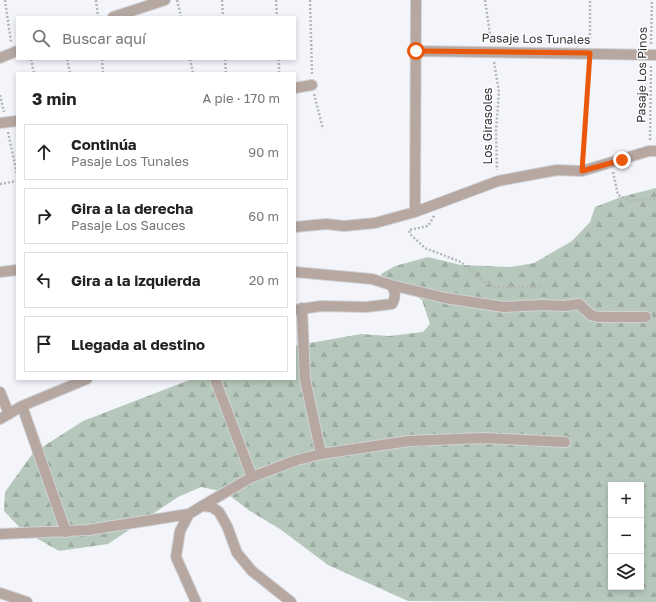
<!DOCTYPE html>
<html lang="es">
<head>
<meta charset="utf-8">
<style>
	:root { --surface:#fff; --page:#f6f6f6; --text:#222; --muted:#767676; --line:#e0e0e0 }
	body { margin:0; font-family:"Golos Text",sans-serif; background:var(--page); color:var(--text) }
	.controls { position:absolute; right:12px; bottom:12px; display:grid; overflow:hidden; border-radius:0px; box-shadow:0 2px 6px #0003 }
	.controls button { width:36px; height:36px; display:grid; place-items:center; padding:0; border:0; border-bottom:1px solid var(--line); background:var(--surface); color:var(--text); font:20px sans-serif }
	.stop { position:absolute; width:12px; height:12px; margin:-9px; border:3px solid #ea580c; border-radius:50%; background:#fff }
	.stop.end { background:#ea580c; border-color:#fff; box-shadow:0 1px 4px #0008 }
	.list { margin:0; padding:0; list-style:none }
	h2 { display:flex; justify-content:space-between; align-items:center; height:52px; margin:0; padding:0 16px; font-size:17px }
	h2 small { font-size:13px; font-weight:400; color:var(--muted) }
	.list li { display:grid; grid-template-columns:26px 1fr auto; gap:12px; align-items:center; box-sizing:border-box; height:56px; margin:0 8px 8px; padding:0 8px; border:1px solid var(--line); border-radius:0px }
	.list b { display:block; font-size:15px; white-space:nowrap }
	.list p { margin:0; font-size:13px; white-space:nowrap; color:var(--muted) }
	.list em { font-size:13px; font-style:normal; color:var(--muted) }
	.icon { flex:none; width:22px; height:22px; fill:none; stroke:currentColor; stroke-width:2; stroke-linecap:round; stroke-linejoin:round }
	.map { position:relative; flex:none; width:656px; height:602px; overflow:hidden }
	.search { position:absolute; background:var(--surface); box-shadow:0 2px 6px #0003; left:16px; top:16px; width:280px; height:44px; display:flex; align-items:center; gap:10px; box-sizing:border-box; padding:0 14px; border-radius:0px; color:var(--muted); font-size:15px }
	.panel { position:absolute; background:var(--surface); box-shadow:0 2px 6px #0003; left:16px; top:72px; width:280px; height:308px; border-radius:0px }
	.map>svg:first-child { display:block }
</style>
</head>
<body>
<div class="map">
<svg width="656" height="602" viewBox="0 0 656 602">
	<defs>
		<pattern id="forest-firs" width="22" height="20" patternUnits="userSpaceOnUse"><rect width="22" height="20" fill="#b6c8bb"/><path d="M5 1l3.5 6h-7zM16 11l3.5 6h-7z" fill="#9daca1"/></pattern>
	</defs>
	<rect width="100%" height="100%" fill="#f3f5fb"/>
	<path fill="url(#forest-firs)" fill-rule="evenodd" d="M656,188v414l-248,-1 -80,-36 -48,-36 -30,-18 -25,-19 -24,-5 -23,10 -70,47 -49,7 -37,-21 -18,-19 1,-19 28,-39 50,-32 109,-42h103v-33l4,-1 62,-11 28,2 34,-4 7,-8 -8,-24 -21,-13 -19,-2 -1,-11 14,-8 33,-9 33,8 50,2 23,-4 38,-22 18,-19 5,-15 26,-10zM611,485h30v102h-30z"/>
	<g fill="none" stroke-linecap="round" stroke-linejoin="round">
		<defs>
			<path id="minor" d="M113,17l52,-17
				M416,51l240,4
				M0,58l17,-7
				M295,88l17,-3
				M0,123l17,-2
				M415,212l1,-212
				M295,227l31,-3 18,2 31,-3 40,-11 83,-31 59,-11 25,1 67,-20h7
				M0,272l17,-2
				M295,272l77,7 19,6c5,7 5,12 1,19l-26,3 -45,-1 -26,4
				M391,285l54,13 59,9 38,-2 23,1 14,-2 12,11 7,2h48
				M302,308l3,71 16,75
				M215,379l37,98
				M0,392l9,22
				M22,406l44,126
				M0,419l22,-13 65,-27
				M202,506l50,-29 45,-17 24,-6 88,-13 74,-3 82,4
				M0,534l88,-4 101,-16
				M0,593l27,9
				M196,602l-20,-45 4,-26 9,-17 13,-8 10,1 7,5 8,14 10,27 15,18 39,31"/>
		</defs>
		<use href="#minor" stroke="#d0d2d7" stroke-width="12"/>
		<path stroke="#b4b6bb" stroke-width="2.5" stroke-dasharray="2 2" stroke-linecap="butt" d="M5,0l6,42
			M96,0l2,17
			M177,0l4,17
			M222,0l1,17
			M276,0l1,17
			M310,0l2,74
			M485,0l6,41
			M590,43v-43
			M651,44l1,-44
			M31,59l3,14
			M67,59l3,14
			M102,59l1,14
			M190,59l3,14
			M225,59l1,14
			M279,59v14
			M494,62l5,30 -3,38 1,40
			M314,94l9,35
			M0,95l4,17
			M8,132l9,43
			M650,140l1,-75
			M583,160l6,-96
			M613,172l5,23 12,6 26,-2
			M0,184l17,-3
			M434,216l-6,10 -19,4 1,4 15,14 36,14 23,20 11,5h47"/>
		<use href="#minor" stroke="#b6a7a1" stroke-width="10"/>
	</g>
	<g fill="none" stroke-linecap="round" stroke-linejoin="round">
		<path stroke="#ea580c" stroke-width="5" d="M416,51l174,2 -8,118 40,-11"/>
	</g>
	<g text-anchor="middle" stroke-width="3" stroke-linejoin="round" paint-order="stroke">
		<g font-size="12" fill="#323335" stroke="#fff">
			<text transform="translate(536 39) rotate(1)" y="4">Pasaje Los Tunales</text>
			<text transform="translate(642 75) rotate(-89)" y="4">Pasaje Los Pinos</text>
			<text transform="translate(488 126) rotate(-90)" y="4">Los Girasoles</text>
		</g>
	</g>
</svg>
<div class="controls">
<button>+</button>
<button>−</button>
<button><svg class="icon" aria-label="layers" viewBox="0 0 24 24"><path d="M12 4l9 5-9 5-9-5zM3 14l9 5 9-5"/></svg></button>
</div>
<div class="stop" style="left:416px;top:51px"></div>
<div class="stop end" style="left:622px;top:160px"></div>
<div class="search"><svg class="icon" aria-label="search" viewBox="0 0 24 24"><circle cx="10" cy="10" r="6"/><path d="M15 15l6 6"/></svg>Buscar aquí</div>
<section class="panel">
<h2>3 min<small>A pie · 170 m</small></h2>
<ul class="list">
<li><svg class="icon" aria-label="ahead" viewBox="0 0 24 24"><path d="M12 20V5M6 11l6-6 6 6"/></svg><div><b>Continúa</b><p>Pasaje Los Tunales</p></div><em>90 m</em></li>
<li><svg class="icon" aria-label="right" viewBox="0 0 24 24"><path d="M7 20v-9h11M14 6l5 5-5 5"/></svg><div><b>Gira a la derecha</b><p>Pasaje Los Sauces</p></div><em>60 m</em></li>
<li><svg class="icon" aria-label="left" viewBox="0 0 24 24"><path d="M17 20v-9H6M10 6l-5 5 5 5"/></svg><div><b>Gira a la izquierda</b></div><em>20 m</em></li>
<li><svg class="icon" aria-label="arrive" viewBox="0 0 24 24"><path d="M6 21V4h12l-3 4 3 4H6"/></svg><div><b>Llegada al destino</b></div></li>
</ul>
</section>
</div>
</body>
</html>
